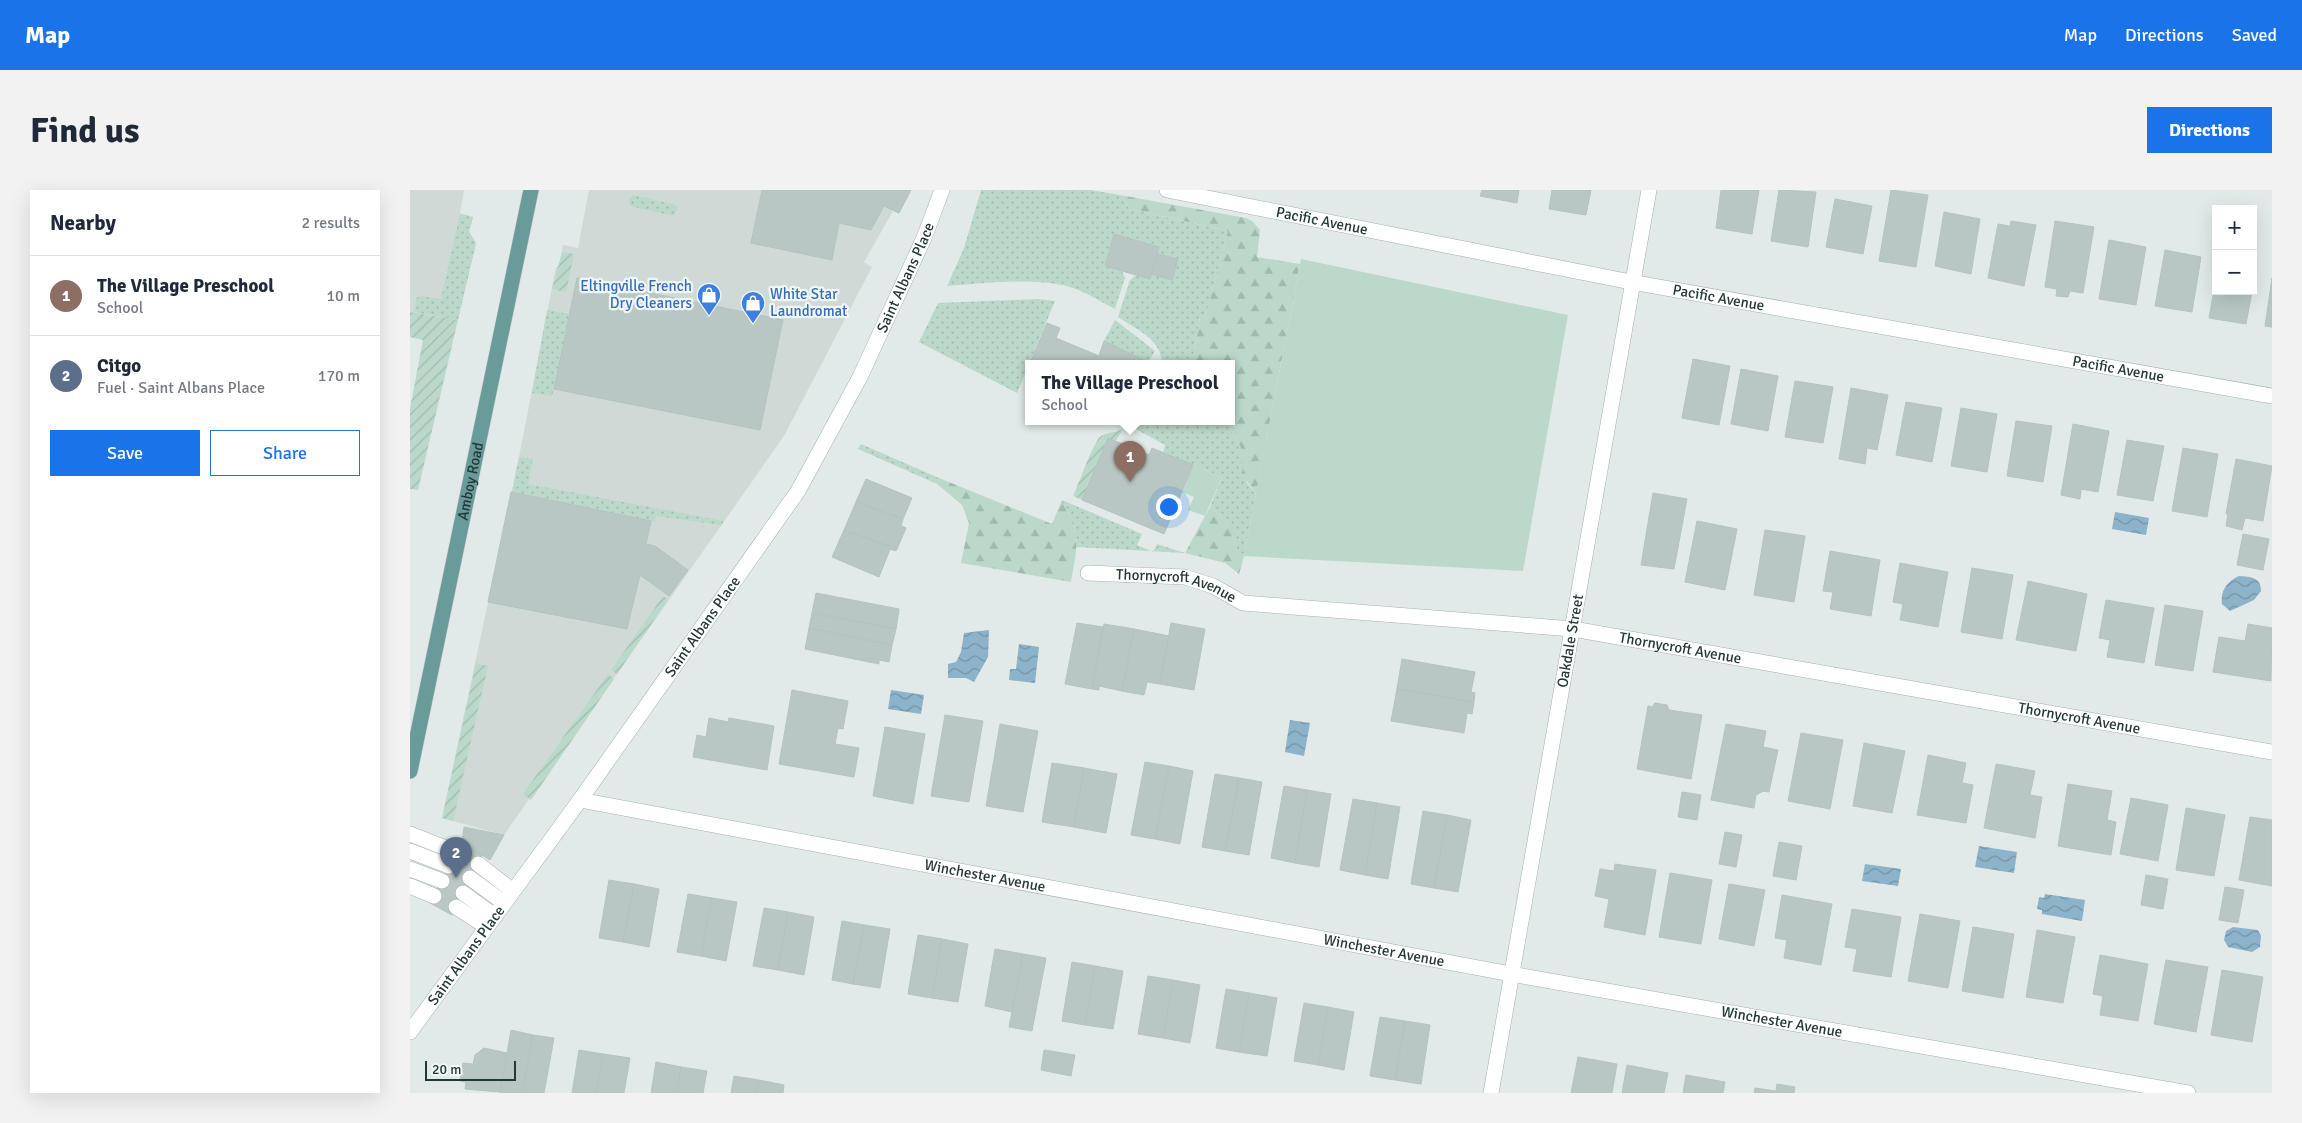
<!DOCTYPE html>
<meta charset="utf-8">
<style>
:root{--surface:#fff;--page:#f2f2f3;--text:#1f2937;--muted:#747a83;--line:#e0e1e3;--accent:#1a73e8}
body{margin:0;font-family:Signika,sans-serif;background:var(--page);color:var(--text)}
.controls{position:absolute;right:15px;top:15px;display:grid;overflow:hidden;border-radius:0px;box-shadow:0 5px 20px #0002}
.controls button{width:45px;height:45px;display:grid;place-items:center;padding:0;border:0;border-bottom:1px solid var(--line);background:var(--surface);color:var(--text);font:25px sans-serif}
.scale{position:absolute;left:15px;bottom:12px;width:91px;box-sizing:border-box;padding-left:5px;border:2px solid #233938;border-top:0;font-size:14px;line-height:18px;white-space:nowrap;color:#233938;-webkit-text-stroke:4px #f1f7f5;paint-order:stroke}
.you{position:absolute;left:758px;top:316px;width:18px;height:18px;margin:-12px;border:4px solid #fff;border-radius:50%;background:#1a73e8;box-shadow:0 0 0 8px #1a73e833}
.badge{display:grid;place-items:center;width:32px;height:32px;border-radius:50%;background:var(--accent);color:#fff;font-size:16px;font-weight:700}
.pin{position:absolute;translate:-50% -41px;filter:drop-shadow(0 1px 2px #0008)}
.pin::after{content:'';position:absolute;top:26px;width:18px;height:15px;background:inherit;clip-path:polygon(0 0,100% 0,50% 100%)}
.popup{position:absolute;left:615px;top:170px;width:210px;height:65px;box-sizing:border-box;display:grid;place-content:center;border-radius:0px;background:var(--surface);filter:drop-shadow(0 1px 4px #0005);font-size:16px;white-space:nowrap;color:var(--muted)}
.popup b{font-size:19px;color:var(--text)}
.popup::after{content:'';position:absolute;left:50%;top:100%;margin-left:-10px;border:10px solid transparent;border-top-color:var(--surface)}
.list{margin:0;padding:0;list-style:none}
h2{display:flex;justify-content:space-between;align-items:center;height:65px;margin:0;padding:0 20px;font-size:21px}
h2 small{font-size:16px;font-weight:400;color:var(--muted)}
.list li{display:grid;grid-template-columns:32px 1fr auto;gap:15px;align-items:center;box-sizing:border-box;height:80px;padding:0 20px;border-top:1px solid var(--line)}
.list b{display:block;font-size:19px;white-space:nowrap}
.list p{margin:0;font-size:16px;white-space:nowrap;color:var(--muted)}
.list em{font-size:16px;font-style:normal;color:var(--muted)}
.actions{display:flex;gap:10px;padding:15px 20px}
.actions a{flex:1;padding:11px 0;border:1px solid var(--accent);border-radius:0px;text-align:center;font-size:18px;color:var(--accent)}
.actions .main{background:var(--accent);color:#fff}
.map{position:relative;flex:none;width:1862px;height:903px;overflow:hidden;border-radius:0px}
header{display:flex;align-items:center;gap:30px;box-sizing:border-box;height:70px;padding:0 25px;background:var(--accent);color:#fff}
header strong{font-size:24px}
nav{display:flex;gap:28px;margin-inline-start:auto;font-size:18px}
.intro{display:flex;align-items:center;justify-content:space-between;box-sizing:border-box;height:120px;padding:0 30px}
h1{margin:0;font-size:35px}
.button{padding:12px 22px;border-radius:0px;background:var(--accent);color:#fff;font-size:18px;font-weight:700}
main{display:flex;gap:30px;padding:0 30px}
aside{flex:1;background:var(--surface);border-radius:0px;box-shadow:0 5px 20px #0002}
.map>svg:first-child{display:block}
.built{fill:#cfdad7}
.grass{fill:url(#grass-dots)}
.forest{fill:url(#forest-firs)}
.park{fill:#bbd9ca}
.garden{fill:url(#garden-furrows)}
.water{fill:url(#water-waves)}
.building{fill:#b9c7c4;stroke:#b4c3c0}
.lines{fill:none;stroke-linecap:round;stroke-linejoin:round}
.minor-tunnel{stroke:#bbc7c5;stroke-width:15;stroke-dasharray:15 8;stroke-linecap:butt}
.minor-casing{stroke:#a4b1b0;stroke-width:16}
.major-casing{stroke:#bdc4c3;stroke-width:16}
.minor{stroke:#fff;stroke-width:15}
.major{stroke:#699b9a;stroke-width:15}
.labels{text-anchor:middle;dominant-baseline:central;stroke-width:4.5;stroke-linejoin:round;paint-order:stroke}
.street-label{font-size:15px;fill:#233938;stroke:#f1f7f5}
.shop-label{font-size:15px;fill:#366cbe;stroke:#f1f7f5;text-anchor:end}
</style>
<header>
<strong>Map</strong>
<nav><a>Map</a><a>Directions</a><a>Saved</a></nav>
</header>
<div class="intro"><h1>Find us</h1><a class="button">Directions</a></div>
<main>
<aside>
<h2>Nearby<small>2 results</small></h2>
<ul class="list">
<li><span class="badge" style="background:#8d6e63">1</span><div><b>The Village Preschool</b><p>School</p></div><em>10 m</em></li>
<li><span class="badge" style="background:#5c6f8a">2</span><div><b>Citgo</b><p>Fuel · Saint Albans Place</p></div><em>170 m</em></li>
</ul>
<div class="actions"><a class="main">Save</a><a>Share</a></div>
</aside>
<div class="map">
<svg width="1862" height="903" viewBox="0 0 1862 903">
<defs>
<pattern id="grass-dots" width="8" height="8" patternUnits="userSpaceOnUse" patternTransform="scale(1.25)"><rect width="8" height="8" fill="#bbd9ca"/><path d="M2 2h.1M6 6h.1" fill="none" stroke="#a0bbae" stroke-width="1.8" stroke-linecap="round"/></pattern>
<pattern id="forest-firs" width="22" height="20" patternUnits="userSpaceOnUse" patternTransform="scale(1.25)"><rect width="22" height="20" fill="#bbd9ca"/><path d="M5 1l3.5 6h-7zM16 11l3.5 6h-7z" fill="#a0bbae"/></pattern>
<pattern id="garden-furrows" width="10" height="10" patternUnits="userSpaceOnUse" patternTransform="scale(1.25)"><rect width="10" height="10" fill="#bbd9ca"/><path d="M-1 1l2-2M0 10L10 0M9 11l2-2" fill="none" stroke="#a0bbae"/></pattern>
<pattern id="water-waves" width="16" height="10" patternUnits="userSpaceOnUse" patternTransform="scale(1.25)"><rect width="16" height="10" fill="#8db3ca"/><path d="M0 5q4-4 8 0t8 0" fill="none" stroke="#7393a5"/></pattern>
</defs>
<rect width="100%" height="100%" fill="#e1eae8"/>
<!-- built -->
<path class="built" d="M0,0H54L50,23L63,27L59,42L66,53L48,130L0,122Z
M179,0H501L489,23L483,21L454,72L462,77L374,246L94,645L32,628L109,267L146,77H149L153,55L168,58Z"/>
<!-- grass -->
<path class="grass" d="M571,0H680L710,5L720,19L818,41L795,128L790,126L783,173H752C751,149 726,139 708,127L720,90L726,85L740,89L741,84L762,90L768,69L747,64L749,57L704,44L695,76L712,81L715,88L705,119C691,112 676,102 660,97C626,87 573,93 537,96L554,58Z
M223,5L266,15L267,20L264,26L220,16L219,9Z
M50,24L63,27L59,42L66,53L48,130L4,122L6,108L10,106L31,109Z
M628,109L645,111L607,203L509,152L528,113Z
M137,120L159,124L142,206L122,203Z
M705,130L745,161L738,172L694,151Z
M728,231H815L831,258L837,293L846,304L834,366L829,362L812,327L800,317L812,287L753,263L755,255L724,238Z
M451,254L529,288L527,294L448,259Z
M109,267L123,269L118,294L314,331L311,335L246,326L245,331H241L102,302Z
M652,310L732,344L727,355L743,362L747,354L775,363L667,357C666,338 664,327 651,312Z"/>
<!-- forest -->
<path class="forest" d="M710,5L836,28L842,31L850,40L847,67L890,74L846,304L833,285L831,258L815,231H821V173H783L790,126L795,128L818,41L720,19Z
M529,288L642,334L651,312C674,338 666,361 661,392L551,373L559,333L552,315L527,294Z
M800,317C813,328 831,343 829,362L834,366L829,384L815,373L775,363Z"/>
<!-- park -->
<path class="park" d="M891,69L1158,125L1113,381L834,366Z
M783,275L812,287L795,326L778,320L784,307L772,302Z"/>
<!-- garden -->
<path class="garden" d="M152,62L164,64L156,102L142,99Z
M0,122L48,130L8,300L0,299V219L13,150L0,147Z
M713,239L706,251L698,248L672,310L663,306C668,296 684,250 691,246C698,242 705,243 713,239Z
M253,406L258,410L207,484L201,480Z
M66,473L78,476L43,631L32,628Z
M198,484L204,489L121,610L113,604Z"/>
<!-- water -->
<path class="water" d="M1705,322L1739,328L1736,345L1702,339Z
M1829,386C1841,387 1851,387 1851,401L1844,410L1820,421L1812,414C1810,400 1818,391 1829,386Z
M579,440L578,467L564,492L556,488H538V474L546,472L551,462L554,443Z
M609,454L629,457L625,493L599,490L600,479H606Z
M481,500L514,505L511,524L478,519Z
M880,530L900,533L894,566L875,562Z
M1569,656L1607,662L1604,683L1565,677Z
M1455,674L1491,679L1488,696L1452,691Z
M1635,704L1675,710L1672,731L1632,724V720L1627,719L1629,707L1634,708Z
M1823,737L1848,740L1851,746L1850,757L1842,762L1818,757L1814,750L1816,741Z"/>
<!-- building -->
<path class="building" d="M352,0H501L489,23L474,16L461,40L429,33L422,70L341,53Z
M1072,0H1109L1107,13L1070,6Z
M1142,0H1181L1176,25L1139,19Z
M1311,0H1349L1342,44L1306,38Z
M1369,0L1406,2L1398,57L1361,51Z
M1481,0L1518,5L1506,77L1469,71Z
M1425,9L1462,16L1453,64L1416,57Z
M1534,22L1570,29L1561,84L1525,76Z
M1601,31L1626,35L1614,96L1578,88L1588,34L1600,36Z
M1645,31L1684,37L1673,103L1660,101L1658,107L1646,106L1647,99L1635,97Z
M704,44L749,57L740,89L695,76Z
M1699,50L1736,57L1726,115L1689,109Z
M1755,60L1791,67L1782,122L1745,116Z
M747,64L768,69L762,90L741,84Z
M167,88L373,130L350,240L144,199Z
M1862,88V137L1855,136Z
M1806,89V101H1842L1836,134L1799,128Z
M637,133L650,138L646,148L689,166L694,151L738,172L620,173Z
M1283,169L1320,176L1309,235L1272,228Z
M1331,179L1368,186L1358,241L1321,234Z
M1385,191L1423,197L1413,253L1375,247Z
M1441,198L1478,205L1467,260L1457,258L1455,274L1429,269Z
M1496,212L1532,218L1522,272L1486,265Z
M1551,218L1587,224L1577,282L1541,276Z
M1606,231L1642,236L1633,292L1597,286Z
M1663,234L1699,241L1688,302L1671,299L1670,309L1651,305Z
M698,248L739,265L742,258L783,275L754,344L672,310Z
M1717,250L1754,256L1743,311L1707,305Z
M1773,258L1808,264L1797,327L1762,321Z
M1826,269L1862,276L1853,331L1835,328L1832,340L1816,336L1818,324H1816Z
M456,289L502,308L493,329L446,312Z
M101,302L241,331L236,354L245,356L278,380L259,406L230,385L217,439L78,412Z
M1243,303L1277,309L1264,379L1231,375Z
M446,312L493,329L491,336L496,338L487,359L434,340Z
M1287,331L1327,339L1315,400L1275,392Z
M434,340L487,359L486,361L480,359L469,387L422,367Z
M1355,340L1395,346L1384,412L1344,405Z
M1833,344L1859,349L1853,380L1827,375Z
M1420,361L1470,370L1461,426L1420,419L1423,402L1413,401Z
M1490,373L1538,382L1528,437L1490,430L1493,414L1483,412Z
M1562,378L1603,385L1592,449L1551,442Z
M1618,391L1677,404L1666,461L1606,450Z
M406,403L489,419L486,439L402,423Z
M1696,410L1744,418L1734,473L1697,467L1700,450L1689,448Z
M1755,415L1793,421L1783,481L1745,475Z
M402,423L486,439L482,455L399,438Z
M667,433L693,437L682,499L655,494Z
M761,433L795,439L784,500L750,494Z
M694,434L724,439L712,501L689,496V500L682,499Z
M1838,434L1862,438L1861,491L1803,482L1809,447L1835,451Z
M399,438L482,455L479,472L469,470V474L395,459Z
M724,439L759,446L750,494L737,492L734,505L712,501Z
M992,469L1065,482L1061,502L1065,503L1064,512L987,499Z
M987,499L1064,512L1062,524L1057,523L1054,543L981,531Z
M382,500L438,511L433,539L428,538L425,554L449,558L444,587L369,574Z
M1245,513L1257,515L1259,520L1292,525L1281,589L1227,579L1238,516L1242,517Z
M535,525L573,531L559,612L521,606Z
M299,528L318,532L319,528L364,536L357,580L283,567L287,545L296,547Z
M590,534L628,541L613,622L576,616Z
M1316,534L1356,541L1353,557L1368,560L1359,602L1353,601L1346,605L1344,618L1301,610Z
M475,537L515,544L503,614L463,606Z
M1391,543L1433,550L1420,619L1378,611Z
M1454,553L1495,561L1482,623L1443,616Z
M1518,565L1556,573L1552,593L1563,595L1556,633L1507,625Z
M735,572L759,576L745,649L721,645Z
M642,573L674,578L664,637L632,632Z
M1586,574L1625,581L1620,605L1632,607L1625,648L1574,638Z
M759,576L783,581L770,654L745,649Z
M674,578L707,584L696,643L664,637Z
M805,584L829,588L815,661L792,657Z
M829,588L852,592L839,665L815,661Z
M1658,594L1702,601L1697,630L1706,632L1701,665L1648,656Z
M874,596L897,600L885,673L861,668Z
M897,600L921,604L909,677L885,673Z
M1272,602L1291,605L1287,630L1268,627Z
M1721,608L1758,615L1748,671L1710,664Z
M943,609L967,613L955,685L930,680Z
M967,613L990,617L978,689L955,685Z
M1776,618L1815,625L1804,686L1766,680Z
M1013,621L1037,625L1024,698L1001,694Z
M1037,625L1061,630L1048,702L1024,698Z
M1840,627L1862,630V696L1829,690Z
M54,637L94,645L80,670L52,653Z
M1315,642L1332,645L1326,677L1309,674Z
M1369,652L1392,656L1386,690L1363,686Z
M52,653L72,665L42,725L20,713Z
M1205,674L1246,680L1235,745L1194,737L1199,709L1185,706L1190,679L1204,681Z
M1260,683L1302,690L1291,754L1249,747Z
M1736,685L1758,689L1753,719L1731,715Z
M199,690L224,694L213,752L189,748Z
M224,694L249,699L239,757L213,752Z
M1319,694L1355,700L1344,756L1309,749Z
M1815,697L1834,700L1828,733L1809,730Z
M278,704L302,708L291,766L267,762Z
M1372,705L1422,714L1411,775L1374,768L1377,750L1365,748Z
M302,708L327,712L316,771L291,766Z
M354,718L378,722L368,780L343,776Z
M1442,719L1491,727L1481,787L1443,781L1447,759L1435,757Z
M378,722L404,727L394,785L368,780Z
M1510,724L1550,731L1538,798L1498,791Z
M432,731L454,735L443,794L422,790Z
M454,735L480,739L470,798L443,794Z
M1563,737L1604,744L1593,808L1552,801Z
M1627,740L1665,747L1653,813L1616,807Z
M508,745L532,749L522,808L498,804Z
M532,749L558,754L548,812L522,808Z
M585,759L613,764L602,822L575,816Z
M613,764L636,768L622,841L599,837Z
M1690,765L1738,774L1728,831L1690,825L1693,806L1683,804Z
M1756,770L1798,777L1786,842L1744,834Z
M662,772L685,776L675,835L652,831Z
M685,776L713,781L703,839L675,835Z
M1812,780L1853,787L1842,852L1801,845Z
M738,786L763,790L753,848L728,844Z
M763,790L790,795L780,853L753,848Z
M816,799L839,803L829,862L806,858Z
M839,803L867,808L857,866L829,862Z
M894,813L918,817L908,875L884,871Z
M918,817L944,822L934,880L908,875Z
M970,827L995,831L985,890L960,886Z
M995,831L1020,835L1011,894L985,890Z
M101,840L123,845L112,903H90Z
M123,845L144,848L134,903H112Z
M74,858L97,863L90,902L55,899L56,892L50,891L53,873L63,874L65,865Z
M169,860L193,864L186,903H162Z
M634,860L665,865L661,886L631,880Z
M193,864L220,868L214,903H186Z
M1168,867L1207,874L1202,903H1161Z
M246,872L271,877L267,903H241Z
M1217,875L1258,883L1254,903H1212Z
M271,877L297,881L293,903H267Z
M1276,885L1315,892L1313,903H1273Z
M324,886L349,890L346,903H321Z
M349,890L374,895L373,903H346Z
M1367,894L1385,897L1384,903H1344L1345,898L1366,901Z"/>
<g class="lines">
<!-- minor-tunnel -->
<path class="minor-tunnel" d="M46,662L68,674
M39,676L60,688
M32,691L53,703
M24,706L46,717"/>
<!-- minor casing -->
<g class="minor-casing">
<g id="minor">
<path id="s1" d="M757,0L1221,92L1862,206"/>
<path id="s2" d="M678,383L775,387L803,396L833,413L1163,439L1862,562"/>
<path id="s3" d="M170,610L1101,784L1778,903"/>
<path d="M0,644L46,662"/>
<path d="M0,661L39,676"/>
<path d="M68,674L103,701"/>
<path d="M0,679L32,691"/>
<path d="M60,688L94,713"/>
<path d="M0,696L24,706"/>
<path d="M53,703L85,726"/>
<path d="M46,717L77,737"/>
<path id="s4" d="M0,842L170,610L388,301L450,187L514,48L532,0"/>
<path id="s5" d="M1081,903L1239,0"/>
</g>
</g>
<!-- major casing -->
<g class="major-casing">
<g id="major">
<path id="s6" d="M0,581L121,0"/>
</g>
</g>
<!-- minor -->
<use href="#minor" class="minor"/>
<!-- major -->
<use href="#major" class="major"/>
</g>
<!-- icons -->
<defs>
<g id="shop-pin" transform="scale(1.25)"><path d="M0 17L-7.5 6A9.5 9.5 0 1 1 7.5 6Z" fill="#3f7fe0" stroke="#f1f7f5"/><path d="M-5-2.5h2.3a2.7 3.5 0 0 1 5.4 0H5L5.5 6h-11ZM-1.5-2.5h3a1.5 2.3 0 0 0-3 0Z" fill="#fff"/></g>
</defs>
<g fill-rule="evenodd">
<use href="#shop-pin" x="299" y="105"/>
<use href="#shop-pin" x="343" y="113"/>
</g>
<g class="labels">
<!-- street labels -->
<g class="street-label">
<text stroke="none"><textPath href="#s1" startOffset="158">Pacific Avenue</textPath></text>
<text stroke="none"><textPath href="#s4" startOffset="905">Saint Albans Place</textPath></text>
<text stroke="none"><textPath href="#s1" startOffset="562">Pacific Avenue</textPath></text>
<text stroke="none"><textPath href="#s1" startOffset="968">Pacific Avenue</textPath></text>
<text stroke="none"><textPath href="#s6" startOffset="296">Amboy Road</textPath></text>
<text stroke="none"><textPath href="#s2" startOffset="90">Thornycroft Avenue</textPath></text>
<text stroke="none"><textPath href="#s4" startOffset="500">Saint Albans Place</textPath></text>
<text stroke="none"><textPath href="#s5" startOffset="459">Oakdale Street</textPath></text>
<text stroke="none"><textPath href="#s2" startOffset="601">Thornycroft Avenue</textPath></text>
<text stroke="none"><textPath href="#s2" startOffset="1006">Thornycroft Avenue</textPath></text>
<text stroke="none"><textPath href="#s3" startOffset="412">Winchester Avenue</textPath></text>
<text stroke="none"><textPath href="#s3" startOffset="818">Winchester Avenue</textPath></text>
<text stroke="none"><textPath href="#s4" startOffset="95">Saint Albans Place</textPath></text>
<text stroke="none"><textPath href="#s3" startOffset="1222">Winchester Avenue</textPath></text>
</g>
<!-- shop labels -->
<g class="shop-label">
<text x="282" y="96">Eltingville French<tspan x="282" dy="17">Dry Cleaners</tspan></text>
<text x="360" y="104" text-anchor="start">White Star<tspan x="360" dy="17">Laundromat</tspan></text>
</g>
</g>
</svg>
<div class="controls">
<button>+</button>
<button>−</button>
</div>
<div class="scale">20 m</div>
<div class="you"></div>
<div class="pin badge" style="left:720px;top:292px;background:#8d6e63">1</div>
<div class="popup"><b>The Village Preschool</b>School</div>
<div class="pin badge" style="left:46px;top:688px;background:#5c6f8a">2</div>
</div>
</main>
